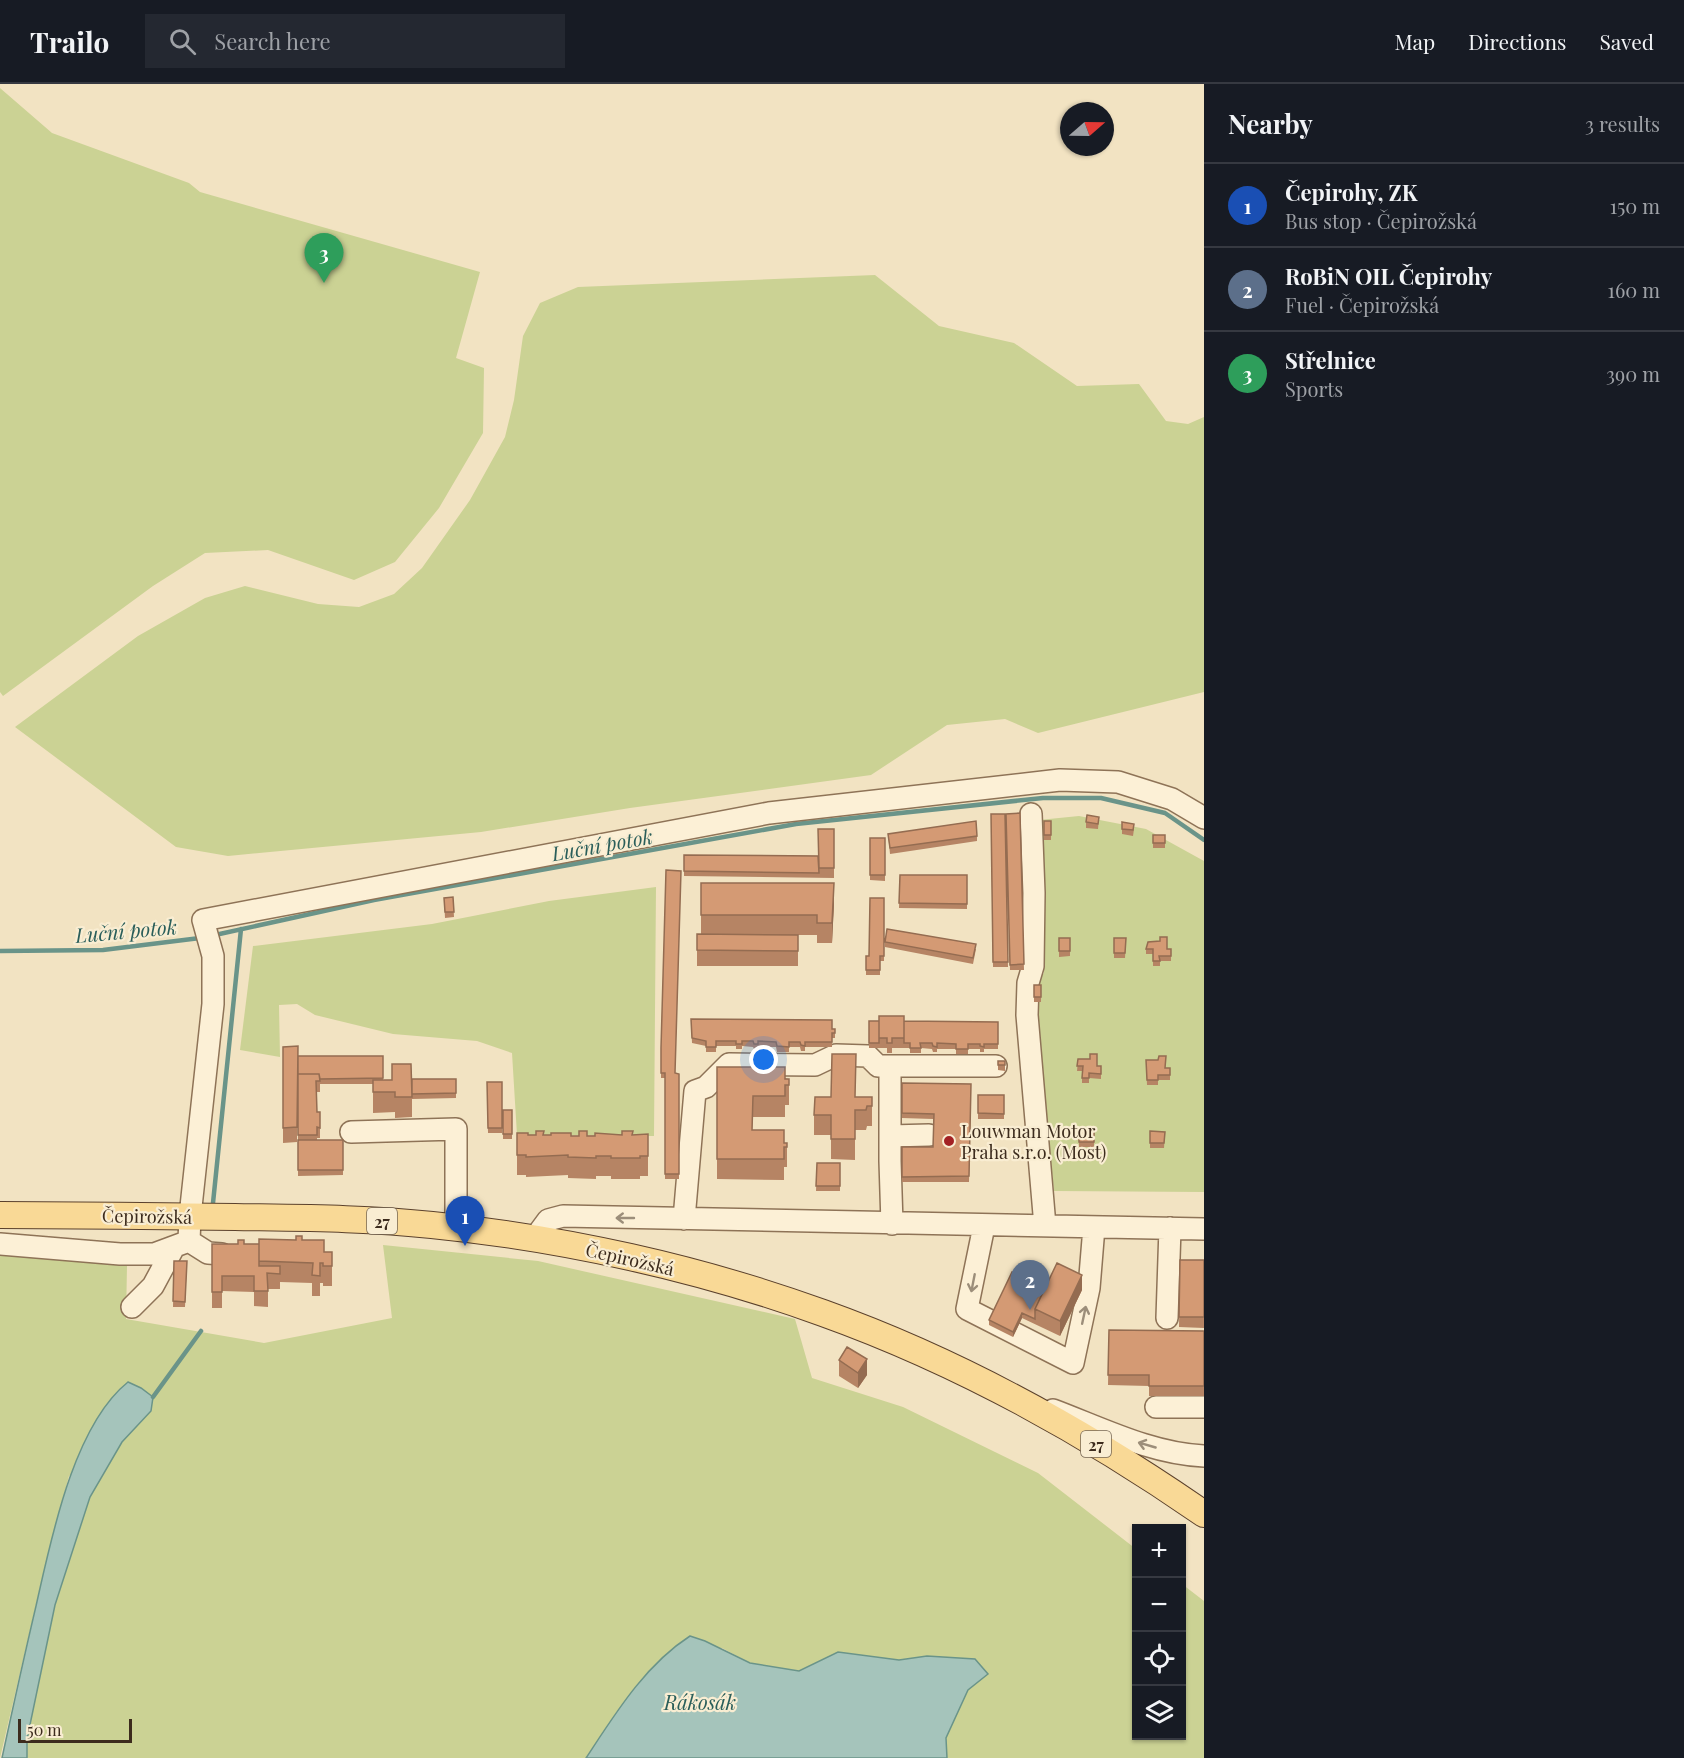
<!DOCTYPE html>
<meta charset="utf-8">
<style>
:root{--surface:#171b24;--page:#242831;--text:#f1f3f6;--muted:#9ea1a6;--line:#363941;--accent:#2563eb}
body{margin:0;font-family:"Playfair Display",serif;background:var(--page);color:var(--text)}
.controls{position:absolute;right:18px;bottom:18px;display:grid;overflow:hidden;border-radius:0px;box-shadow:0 2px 4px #0004}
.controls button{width:54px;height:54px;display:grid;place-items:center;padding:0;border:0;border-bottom:2px solid var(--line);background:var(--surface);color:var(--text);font:30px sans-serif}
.compass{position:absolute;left:1060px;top:18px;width:54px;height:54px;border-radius:50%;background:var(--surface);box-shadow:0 2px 4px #0004;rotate:70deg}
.scale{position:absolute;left:18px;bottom:15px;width:114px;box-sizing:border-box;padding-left:6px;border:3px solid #3c2b1d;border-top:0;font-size:16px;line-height:21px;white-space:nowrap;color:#3c2b1d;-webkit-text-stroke:4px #f9edd2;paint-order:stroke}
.you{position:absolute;left:764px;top:976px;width:21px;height:21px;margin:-15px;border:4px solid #fff;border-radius:50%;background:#1a73e8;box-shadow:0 0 0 9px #1a73e833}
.badge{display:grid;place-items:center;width:39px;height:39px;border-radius:50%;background:var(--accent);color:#fff;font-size:20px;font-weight:700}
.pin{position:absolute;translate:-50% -50px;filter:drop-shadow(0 2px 3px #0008)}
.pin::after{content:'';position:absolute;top:32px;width:21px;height:18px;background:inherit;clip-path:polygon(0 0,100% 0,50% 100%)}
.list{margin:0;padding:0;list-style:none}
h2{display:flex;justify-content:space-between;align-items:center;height:78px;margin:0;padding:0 24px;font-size:26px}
h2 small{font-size:20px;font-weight:400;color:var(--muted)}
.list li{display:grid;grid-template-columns:39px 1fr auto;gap:18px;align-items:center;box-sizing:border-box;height:84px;padding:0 24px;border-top:2px solid var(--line)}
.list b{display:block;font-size:22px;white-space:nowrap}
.list p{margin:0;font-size:20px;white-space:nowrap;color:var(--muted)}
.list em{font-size:20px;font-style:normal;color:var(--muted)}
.icon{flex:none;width:33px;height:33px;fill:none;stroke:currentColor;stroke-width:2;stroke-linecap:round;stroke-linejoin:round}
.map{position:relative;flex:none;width:1204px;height:1674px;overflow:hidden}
header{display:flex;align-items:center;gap:36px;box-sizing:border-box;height:84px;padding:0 30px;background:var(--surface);border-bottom:2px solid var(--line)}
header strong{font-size:28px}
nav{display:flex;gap:33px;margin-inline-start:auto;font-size:21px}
.search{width:420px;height:54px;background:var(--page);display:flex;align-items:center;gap:15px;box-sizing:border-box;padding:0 21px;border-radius:0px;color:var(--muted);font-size:22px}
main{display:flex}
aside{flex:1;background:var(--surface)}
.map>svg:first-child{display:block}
.green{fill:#cbd294}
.water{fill:#a5c4bb;stroke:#6a9489;stroke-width:1.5}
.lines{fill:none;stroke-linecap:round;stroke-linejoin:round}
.stream{stroke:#6a9489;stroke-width:4.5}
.minor-casing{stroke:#8e7357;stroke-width:24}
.major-casing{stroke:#5b412c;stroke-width:28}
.minor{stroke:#fcf0d6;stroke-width:21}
.major{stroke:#f9d996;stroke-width:26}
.wall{fill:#b68464}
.shaded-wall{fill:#946c51}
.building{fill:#d49a74;stroke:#946c51;stroke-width:1.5}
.oneway{stroke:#9c8e7a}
.poi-dot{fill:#a32124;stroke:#f9edd2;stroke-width:2}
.labels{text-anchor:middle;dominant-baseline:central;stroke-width:4.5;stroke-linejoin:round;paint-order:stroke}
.shield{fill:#f9edd2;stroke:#756553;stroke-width:1.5}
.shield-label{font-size:16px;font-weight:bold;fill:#3c2b1d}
.poi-label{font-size:18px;fill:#3c2b1d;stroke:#f9edd2;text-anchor:start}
.street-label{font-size:18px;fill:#3c2b1d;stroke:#f9edd2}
.water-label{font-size:20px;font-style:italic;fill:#2a5e5a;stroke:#f9edd2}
</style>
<header>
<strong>Trailo</strong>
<div class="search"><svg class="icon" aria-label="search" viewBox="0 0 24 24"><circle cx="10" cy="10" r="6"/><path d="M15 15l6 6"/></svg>Search here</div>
<nav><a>Map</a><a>Directions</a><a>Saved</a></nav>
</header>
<main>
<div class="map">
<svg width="1204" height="1674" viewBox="0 0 1204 1674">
<rect width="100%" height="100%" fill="#f2e3c2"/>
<!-- green -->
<path class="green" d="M0,4L52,49L189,99L200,108L480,188L456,274L484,284L483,349L439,424L395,478L354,496L268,466L205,469L153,502L3,612L0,608Z
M875,191L939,242L1014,259L1077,302L1139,300L1166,337L1188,340L1204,333V608L1038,649L1005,635L947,641L871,691L630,724L481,748L228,772L176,763L15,643L138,552L205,514L245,502L318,520L359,523L394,510L422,484L470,416L505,353L514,316L523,252L540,219L578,203Z
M1079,732L1146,745L1204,777V1108L1054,1107L1032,903L1044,889L1039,736Z
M656,803L654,1052L517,1051L512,969L477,957L393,950L315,931L297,920L279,921L280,973L240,966L253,862L432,840L549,817Z
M383,1161L538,1177L795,1235L812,1294L903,1323L1038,1389L1136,1465V1652H1182V1500L1204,1517V1674H947L946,1654L968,1605L988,1590L927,1572L899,1576L838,1568L799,1587L750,1579L722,1564L617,1627L586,1674H27V1655L55,1521L90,1413L122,1358L151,1327L69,1392L45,1482L0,1674V1170L127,1182L126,1235L264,1259L392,1234Z"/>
<!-- water -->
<path class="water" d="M128,1298L141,1304L153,1313L151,1327L122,1358L90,1413L55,1521L27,1655V1674H2C13,1623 24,1573 36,1522C51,1456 73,1342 128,1298Z
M690,1552L705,1557L750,1579L799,1587L838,1568L899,1576L927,1572L975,1575L988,1590L968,1606L946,1654L947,1674H586C615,1630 645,1581 690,1552Z"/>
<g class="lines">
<!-- stream -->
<path class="stream" d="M215,851L374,816L796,740L1043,714H1101L1165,729L1204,756
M0,867L103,866L200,854
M213,1119L241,845
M153,1313L201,1247"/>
<!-- minor casing -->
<g class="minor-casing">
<path id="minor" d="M1031,730L1034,809L1033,882L1028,899L1027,931L1045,1142
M890,991V1077L892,1140
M351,1048L456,1045V1143
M890,1052L929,1051
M684,1135L695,1007L706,1003L729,980L815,981L836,971L868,972L878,982H996
M984,1142L967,1225L1073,1279L1089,1204L1094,1143
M534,1155L548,1136L563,1132L1204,1145
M189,1157L208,1169L222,1170
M0,1160L120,1170H154L189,1157L190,1132L213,920V872L203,836L769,729L1060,696L1118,698L1172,715L1204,734
M132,1223L153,1202L174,1163
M1167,1234L1170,1144
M1156,1323H1204
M1053,1326C1101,1344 1152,1370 1204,1372"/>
</g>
<!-- major casing -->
<g class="major-casing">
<path id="major" d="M0,1131C78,1131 157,1132 235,1133C301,1134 367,1134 432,1141C563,1154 699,1184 823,1229C957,1277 1087,1349 1204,1430"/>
</g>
<!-- minor -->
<use href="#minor" class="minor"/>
<!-- major -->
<use href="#major" class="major"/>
</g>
<!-- wall -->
<path class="wall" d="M1020,729L1024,886H1010L1006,730Z
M991,730H1005L1008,883H993Z
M1099,733L1098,745L1086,744V738Z
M1044,737H1051V756H1044Z
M834,745V794L684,792V771L818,772Z
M1122,745H1134L1133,752L1122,750Z
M888,750L977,752V757L890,770Z
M1153,751H1165V764H1153Z
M870,754H885V797L870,796Z
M900,791H967V825L899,824Z
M701,799L834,819L832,859H817V851H798V882H697V850H701Z
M453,813L454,833L445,834L444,814Z
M884,814V877H880V891H866V872H869Z
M1059,854H1070V872L1059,873Z
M1114,854H1126L1125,874H1114Z
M885,858L976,865L973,880L885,863Z
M1146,865H1171V877H1160V882H1153V870H1146Z
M1034,901H1041V918H1034Z
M691,935L835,945V954H832V963H805V967H801L800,963H789V968H777L776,963H758V966L754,965L753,963L742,962V965H736V962H716V968H706V962L692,959Z
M869,937L904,942L998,938V965H984V968H980V965H968V970H956V965H937V968H933L932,965L921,964V969H910V964H892V969H887V964H869Z
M298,962L297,1058L283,1059V963Z
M661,964L675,989L679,990V1095H665V994H661Z
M298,972H383V996L456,995V1014L412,1015V1033L395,1034V1028L373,1029V1000H320V1008H317V1028H320V1054H317V1056H343V1091L298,1092Z
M1078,975L1097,982H1101V995L1089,994V999H1082V987H1077Z
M1146,976H1158L1165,984H1170V996H1158V1001H1147Z
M998,977H1005V987L998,986Z
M717,983L789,995V1021H785V1033H753L752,1046L784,1059L787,1063V1083H784V1096L717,1095Z
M487,998H502V1049H488Z
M902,999L971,1000L969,1098H902V1063H933V1035L902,1034Z
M978,1011H1004V1035H978Z
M856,1013H872V1042H867L866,1046H855V1076L831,1075V1051H814V1031Z
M503,1026H512V1055H503Z
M1079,1046H1094V1063H1079Z
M1150,1047L1165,1048L1164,1064H1150Z
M517,1049L528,1051L571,1052L633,1051L648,1050V1092H640V1095H611V1092H596V1095L568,1094V1091L526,1093V1091H517Z
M817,1079H840V1107H816Z
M302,1156L324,1168H332V1202H323V1199H320V1212H312V1199L280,1198V1205H268V1223L254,1222V1208L222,1207V1224H212V1160H244L259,1176Z
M1180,1176H1204V1244L1179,1243Z
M174,1177H187L185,1223H173Z
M1045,1204L1082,1206L1060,1252L1022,1234L1013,1253L989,1241V1236Z
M1109,1246L1204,1247V1312H1149V1302L1108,1301Z
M839,1276L867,1291L858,1304L839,1292Z"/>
<!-- shaded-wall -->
<path class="shaded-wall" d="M834,799V819L832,859V839Z
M1082,1191V1206L1060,1252V1237Z
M1022,1229V1234L1013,1253V1248Z
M867,1275V1291L858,1304V1289Z"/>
<!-- building -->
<path class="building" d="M1020,729L1024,880L1010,881L1006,730Z
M991,730H1005L1008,878H993Z
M1087,731L1099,733L1098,740L1086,738Z
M976,737L977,752L890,764L888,750Z
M1044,737H1051V751H1044Z
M1122,738L1134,740L1133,746L1122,745Z
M818,745H834V784H819Z
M1153,751H1165V759H1153Z
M870,754H885V791H870Z
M684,771L818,772L819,789L684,787Z
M666,786L681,787L675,989L679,990V1090H665V989H661V964Z
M900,791H967V820L899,819Z
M701,799H834L832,839H817V831H701Z
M453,813L454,828H445L444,814Z
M870,814H884V872H880V886H866V872H869Z
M887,845L976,860L973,874L885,858Z
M697,850L798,851V867L697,866Z
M1160,853H1167V865H1171V872H1159L1160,877H1153V865H1146L1148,858L1160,857Z
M1059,854H1070V867H1059Z
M1114,854H1126L1125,869H1114Z
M1034,901H1041V913H1034Z
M879,932H904V954H892V959H887V954H879Z
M691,935L832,936V945H835V949H832V958H805V962L801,961L800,958H789V963L777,962L776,958L758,957V960H754L753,957H742V960H736V957H716V963H706V957L692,954Z
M869,937H879V959H869Z
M904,937L998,938V960H984V963L980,962V960H968V965H956V960L937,959V963L933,962L932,959H920L921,964H910V959H904Z
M298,962L297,1043L283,1044V963Z
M832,970H856L855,1013H872V1022H867L866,1026H855V1055H831V1031H814L815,1013H831Z
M1090,970H1097V982H1101V990L1089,989V994H1082L1083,982H1077L1078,975H1090Z
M298,972H383V994L320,995L319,990H298V993Z
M1159,972H1166L1165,984H1170V991H1158V996H1147L1146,976H1158Z
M998,977H1005V981H998Z
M392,980H411L412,1013H395V1008H373V996H392Z
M717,983H785V995H789V1001H785V1012H753L752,1046H784V1059H787V1063H784V1075H717Z
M298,990H319L320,997H316L317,1028H320V1044L317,1043V1051H298Z
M412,995H456V1009L412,1010Z
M487,998H502V1044H488Z
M902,999L971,1000L969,1092L902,1093V1063H933L934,1030L902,1029Z
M978,1011H1004V1030L978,1029Z
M503,1026H512V1050H503Z
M1079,1046H1094V1058H1079Z
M536,1047H544L543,1051H551V1049H571V1052H579V1047H587V1052H595V1049L622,1051V1047H633L632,1051L648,1050V1072H640V1074H611V1072H596V1074L568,1073V1071L526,1073V1071H517V1049H528V1051H536Z
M1150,1047L1165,1048L1164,1059H1150Z
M298,1056H343V1086H298Z
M817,1079H840V1102H816Z
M296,1152H302V1156H324V1168H332V1182H323V1179H320V1192L312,1191L313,1179L259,1177V1155L296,1156Z
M238,1156H244V1160H259V1182H280V1190L267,1189L268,1207H254V1192H222V1208H212V1160H238Z
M1180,1176H1204V1233H1179Z
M174,1177H187L185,1218L173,1217Z
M1057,1179L1082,1191L1060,1237L1035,1225Z
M1012,1188L1045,1204L1035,1225V1235L1022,1229L1013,1248L989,1236Z
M1109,1246L1204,1247V1302H1149V1291H1108Z
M847,1263L867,1275L858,1289L839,1276Z"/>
<!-- one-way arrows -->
<defs><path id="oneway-shaft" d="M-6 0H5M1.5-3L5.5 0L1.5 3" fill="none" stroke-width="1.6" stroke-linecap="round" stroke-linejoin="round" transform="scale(1.5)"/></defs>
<g class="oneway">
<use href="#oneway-shaft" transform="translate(625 1134) rotate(-180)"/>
<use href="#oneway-shaft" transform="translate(973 1199) rotate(101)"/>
<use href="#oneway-shaft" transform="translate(1084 1231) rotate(-78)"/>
<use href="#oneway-shaft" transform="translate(1147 1361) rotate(-164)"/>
</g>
<!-- markers -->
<circle class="poi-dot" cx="949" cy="1057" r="6"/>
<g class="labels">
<!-- shield labels -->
<g class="shield">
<rect x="367" y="1124" width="30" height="26" rx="4.5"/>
<rect x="1081" y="1347" width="30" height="26" rx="4.5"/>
</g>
<g class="shield-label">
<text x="382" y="1137">27</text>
<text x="1096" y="1360">27</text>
</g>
<!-- poi labels -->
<g class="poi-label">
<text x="961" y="1047">Louwman Motor<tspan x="961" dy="21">Praha s.r.o. (Most)</tspan></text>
</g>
<!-- street labels -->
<g class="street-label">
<text transform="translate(147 1132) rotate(1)">Čepirožská</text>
<text transform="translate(630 1175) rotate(13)">Čepirožská</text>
</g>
<!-- water labels -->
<g class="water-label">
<text transform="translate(602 760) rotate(-10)">Luční potok</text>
<text transform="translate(126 846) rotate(-5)">Luční potok</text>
<text x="700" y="1617">Rákosák</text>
</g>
</g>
</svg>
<div class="controls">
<button>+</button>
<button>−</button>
<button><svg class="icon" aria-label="locate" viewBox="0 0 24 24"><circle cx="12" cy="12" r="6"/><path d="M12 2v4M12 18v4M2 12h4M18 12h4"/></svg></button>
<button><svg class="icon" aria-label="layers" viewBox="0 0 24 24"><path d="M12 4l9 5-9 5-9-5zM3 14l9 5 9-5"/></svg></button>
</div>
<svg class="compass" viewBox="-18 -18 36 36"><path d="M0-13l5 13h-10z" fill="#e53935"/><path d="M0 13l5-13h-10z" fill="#9ea1a6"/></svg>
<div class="scale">50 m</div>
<div class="you"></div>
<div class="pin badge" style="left:465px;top:1162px;background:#1a4fb4">1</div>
<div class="pin badge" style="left:1030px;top:1226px;background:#5c6f8a">2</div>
<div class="pin badge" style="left:324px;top:199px;background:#2e9e5b">3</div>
</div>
<aside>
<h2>Nearby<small>3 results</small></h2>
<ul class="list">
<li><span class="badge" style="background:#1a4fb4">1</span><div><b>Čepirohy, ZK</b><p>Bus stop · Čepirožská</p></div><em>150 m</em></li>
<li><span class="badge" style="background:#5c6f8a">2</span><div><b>RoBiN OIL Čepirohy</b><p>Fuel · Čepirožská</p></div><em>160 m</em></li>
<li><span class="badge" style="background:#2e9e5b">3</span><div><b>Střelnice</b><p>Sports</p></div><em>390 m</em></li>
</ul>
</aside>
</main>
